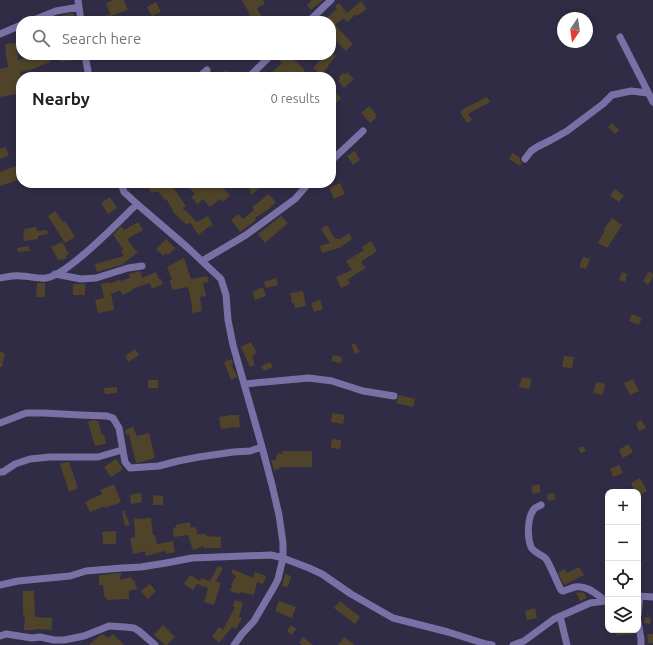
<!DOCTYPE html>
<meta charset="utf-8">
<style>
:root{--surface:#fff;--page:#f2f2f2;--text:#202124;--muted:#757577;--line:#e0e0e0}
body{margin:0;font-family:Ubuntu,sans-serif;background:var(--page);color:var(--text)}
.controls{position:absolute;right:12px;bottom:12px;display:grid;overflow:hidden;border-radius:8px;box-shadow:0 2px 6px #0003}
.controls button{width:36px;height:36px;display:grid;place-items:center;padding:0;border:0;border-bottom:1px solid var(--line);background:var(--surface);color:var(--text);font:20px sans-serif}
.compass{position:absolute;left:557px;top:12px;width:36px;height:36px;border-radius:50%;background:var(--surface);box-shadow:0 2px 6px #0003;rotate:193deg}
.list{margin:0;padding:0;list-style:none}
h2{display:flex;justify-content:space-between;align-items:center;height:52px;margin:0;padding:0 16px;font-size:17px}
h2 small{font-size:13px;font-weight:400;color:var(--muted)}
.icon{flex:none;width:22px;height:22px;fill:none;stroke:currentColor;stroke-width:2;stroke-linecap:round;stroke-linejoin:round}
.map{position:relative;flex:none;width:653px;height:645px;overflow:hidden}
.search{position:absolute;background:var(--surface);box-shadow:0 2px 6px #0003;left:16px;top:16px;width:320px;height:44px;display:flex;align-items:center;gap:10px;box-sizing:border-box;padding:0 14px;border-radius:16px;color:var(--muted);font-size:15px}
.panel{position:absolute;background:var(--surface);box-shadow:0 2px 6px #0003;left:16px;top:72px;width:320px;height:116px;border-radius:16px}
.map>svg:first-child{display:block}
.building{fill:#4f4429}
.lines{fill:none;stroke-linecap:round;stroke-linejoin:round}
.minor{stroke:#7971a5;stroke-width:7}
</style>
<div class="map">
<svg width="653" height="645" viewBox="0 0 653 645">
<rect width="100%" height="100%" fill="#302c45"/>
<!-- building -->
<path class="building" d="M114,0H124L128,10L111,16L106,3Z
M242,0H263L265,4L257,8L264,21H238L250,15Z
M312,0H323L311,10L307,5Z
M361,1L367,9L357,16L356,14L347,22L344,18L335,25L353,44L346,51L331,36V21H323L337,9L335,6L339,3L347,13Z
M156,2L161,12L152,16L147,7Z
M73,13L75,21H47V20L53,18Z
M110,15L111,21H91V18Z
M17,43L18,60L34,55H47L50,62L30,70L20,72L21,76H19L21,86V93L0,97V69L8,67L6,56L5,44Z
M59,55H76V60L60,62Z
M286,55H290L296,62H297L305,70L304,71L305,73L300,77H274L271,73L282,63L279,60Z
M319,55H337L328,66V67L321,75L313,68L322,58Z
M226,70L232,77H218Z
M347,72L354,79L344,88L338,81L340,79L339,77L343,73L345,75Z
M331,88L341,98L334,105L331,102Z
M487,97L490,102L468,114L472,120L467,123L460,112L465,108Z
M369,106L377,115L375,116L376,118L370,123L361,113Z
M612,123L619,130L615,134L608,127Z
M5,147L9,155L0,159V149Z
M355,151L360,160L353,165L347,156Z
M513,153L520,158V161L522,163L520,166L509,159Z
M21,164V179L0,186V172Z
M151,183H170L186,206L183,208L197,222L208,216L213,225L205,229V230L198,235L190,222L187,225L172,211L173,210L166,199L165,200L158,191L151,193L148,184Z
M185,183H201L203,186L205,184L208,187L212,183H226L222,187L230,195L223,202L220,199L210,207L203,199L198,204L191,197L195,194Z
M261,183L263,184L252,195L249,189Z
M340,183L345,194L334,199L329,188Z
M615,189L624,196L619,202L610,196Z
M268,194L276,202L269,209L255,218L256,220L240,232L231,220L238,214L243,219L254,210L252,207L260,201Z
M110,197L117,208L108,214L101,203Z
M55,211L63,222L65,221L75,237L65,243L48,216Z
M281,216L288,223L265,243L258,234Z
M612,218L622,225L607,248L598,243L605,230L604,229Z
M138,222L143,230L127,239L137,252H138L124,263V264L97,272L95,264L124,256L121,251L123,249L113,235L121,226L124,230Z
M327,225L335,239H340L349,233L352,239L339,248L322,253L320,246L330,243L321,229Z
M36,227L37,231L47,230L48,234L38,236V239L24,241L23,233H25L24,229Z
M166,239L175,248L168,255L166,253L163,256L156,249Z
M371,241L377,251L361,262L363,265L359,267L364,265L366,268L348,279L350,284L341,288L336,277L352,270L346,261L364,250L362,247Z
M62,242L69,254L66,256L67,258L62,260L61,259L58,260L51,247Z
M29,246L30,251L18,252L17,248Z
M583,257L590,259L586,269L579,267Z
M184,258L191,279L207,276L209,282L203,283L206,296L200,297L202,311L192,313V305L188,287L172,290L170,280H172L167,267Z
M140,271L142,278L156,272L159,279H161L163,284L152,289L150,283L132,289V291L122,295L120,290L111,294L114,310L98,313L95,300L104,298L101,284L109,282L110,284L119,280L120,281L130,278L129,274Z
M649,271L653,274V277L648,285L643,281Z
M622,272L627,274L625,282L619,280Z
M276,278L278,285L266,288L264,282Z
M37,283H45V297H36Z
M73,284H85V295H73Z
M263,287L266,296L255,300L252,292Z
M303,291L306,306L295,308L294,303H292L290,293Z
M320,300L323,309L314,312L311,303Z
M632,314L642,318L639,325L629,321Z
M251,342L257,353L252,356L255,365L250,367L241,347Z
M355,343L360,352L355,354L351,345Z
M135,349L139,355L128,362L125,356Z
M0,352L5,353L2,367H0Z
M333,355L342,357L341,363L331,361Z
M564,356L574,357L572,368L562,367Z
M232,359L233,364L231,365L235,372L237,377L231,380L224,362Z
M270,362L273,367L264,371L261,366Z
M522,377L532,379L529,389L519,387Z
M633,379L639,391L630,395L624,383Z
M148,380H158V388H148Z
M596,382L605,384L603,395L593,393Z
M117,387V393L105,394L104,388Z
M399,395L415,399L413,407L396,403Z
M332,413L345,415L343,424L331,422Z
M231,415H239L240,427L235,428L234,427L221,429L219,417Z
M93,420L98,421L102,435H104L106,444L95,446L88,422Z
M641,420L646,428L639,431L636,423Z
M133,427L137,436L149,433L155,458L141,462L136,463L129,434L126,435L125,430Z
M332,439L341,440L340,449L331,448Z
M628,444L633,452L623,458L619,450Z
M583,446L586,451L581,453L578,448Z
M282,451H312V467H279L280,469L274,470L271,460H276L277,453L282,454Z
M116,459L123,469L111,477L104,467Z
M67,462H69L78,488L69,492L60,464Z
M619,465L623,473L613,477L610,469Z
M640,478L647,491L638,496V492H635L631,483Z
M114,484L121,502L105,508V506L90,512L85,502L102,494L100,490Z
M539,484L541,492L533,494L531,486Z
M141,493L142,502L131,504L130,495Z
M554,493L555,499L548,501L547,494Z
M153,495L163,496V505H153Z
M124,510L130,525L125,526L122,511Z
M151,518L153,535H155L157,544L173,541L175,552L166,554V551L146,556L145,551L133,554L130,538L135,537L134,519Z
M190,522L191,528L196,527L197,534H206V536L221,537V548H204V546L193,550L188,535L174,537L173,528L176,527V525Z
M116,531V544H103L102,532Z
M218,566L223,568L216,581L221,583L214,605L204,602L208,588L197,584L193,590L184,584L190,575L200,581L201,578L210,581Z
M579,567L584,575L564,585L558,573L565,569L567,573Z
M233,569L253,578L255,572L266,576L263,584L257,582L254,595L240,592L239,594L230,591L232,586L231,585L236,576L231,573Z
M121,573L120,580L131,577L132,580H134L137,589L129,591V599L106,600V597H104L103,585H99V575Z
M285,574L291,576L288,587L282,586Z
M150,584L156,591L148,599L141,591Z
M23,591H34L35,617L52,618V630L35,629V630H24L25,615H23Z
M576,592L584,593L587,598L580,601Z
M235,600L243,603L239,617L242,618L236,629L232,627L219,643L212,636L219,627L223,630L235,607L233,606Z
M279,601L296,607L292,618L275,611Z
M340,601L360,617L355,624L334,608Z
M535,608L537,618L527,620L525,611Z
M645,617L651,618L650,624L644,623Z
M163,625L175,637L167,645H165L154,635Z
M291,625L296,629L292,635L287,631Z
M615,630H634L635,634L616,636Z
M103,634L108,638L113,634L124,645H89L99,636Z
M647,634H653V643H648Z
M303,637L313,645H302L299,643Z
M344,637L355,645H338Z"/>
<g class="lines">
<!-- minor -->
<path class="minor" d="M78,0L81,21
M31,21L56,11L79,7
M309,21L331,0
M0,34L21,25
M620,37L653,102
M85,55L89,77
M199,77L207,70
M249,77L271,55
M525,159L531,151L537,147L551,140L567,131L603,104L612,95L631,91L648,93
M331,161L363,131
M121,183L124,192L137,204L187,247L221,279L226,295L228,320L233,345L262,447L272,485L279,515L283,543V558L278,579L274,587L254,621L242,634L234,645
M202,261L246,235L295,199L309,183
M55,274L81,279L96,278L128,268L142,266
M0,278C7,277 14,275 21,276C29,276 38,279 46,278C68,275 119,221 137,204
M244,384L309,378L332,381L363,391L394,396
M0,423L26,413H44L80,415L107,416L113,418L119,428L125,462L130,468L159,466L178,461L199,457L233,452L250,451L262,447
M0,472H3L15,464L30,459L50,457H98L122,450
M541,505C540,506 536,507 535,508C527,516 527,537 531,547C535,554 542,554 546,559C551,566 556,581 561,590L563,591C567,590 571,588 575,587C587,585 596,594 606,601
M0,585L18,581L70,576L86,571L122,568L141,567L166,563L192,558L271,555L283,558L309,568L322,574L351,594L393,618L448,632L486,644L492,645
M638,596L653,597
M638,615L640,596
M560,616L567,645
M638,621L641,639V645
M0,636L6,634L32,638L40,637L54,640H64L84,636L109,626L125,627L134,628L139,631L155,645
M513,645L524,641L554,619L590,603L606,601"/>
</g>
</svg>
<div class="controls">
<button>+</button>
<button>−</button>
<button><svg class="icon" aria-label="locate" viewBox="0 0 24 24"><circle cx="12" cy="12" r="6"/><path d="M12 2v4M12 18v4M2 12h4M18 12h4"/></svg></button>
<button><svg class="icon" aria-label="layers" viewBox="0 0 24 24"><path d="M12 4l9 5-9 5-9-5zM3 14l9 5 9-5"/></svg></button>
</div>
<svg class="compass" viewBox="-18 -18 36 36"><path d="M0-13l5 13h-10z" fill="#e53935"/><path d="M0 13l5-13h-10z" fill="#757577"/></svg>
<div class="search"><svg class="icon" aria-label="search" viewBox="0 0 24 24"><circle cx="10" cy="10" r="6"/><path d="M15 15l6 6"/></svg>Search here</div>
<section class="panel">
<h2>Nearby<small>0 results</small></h2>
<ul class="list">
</ul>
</section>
</div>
